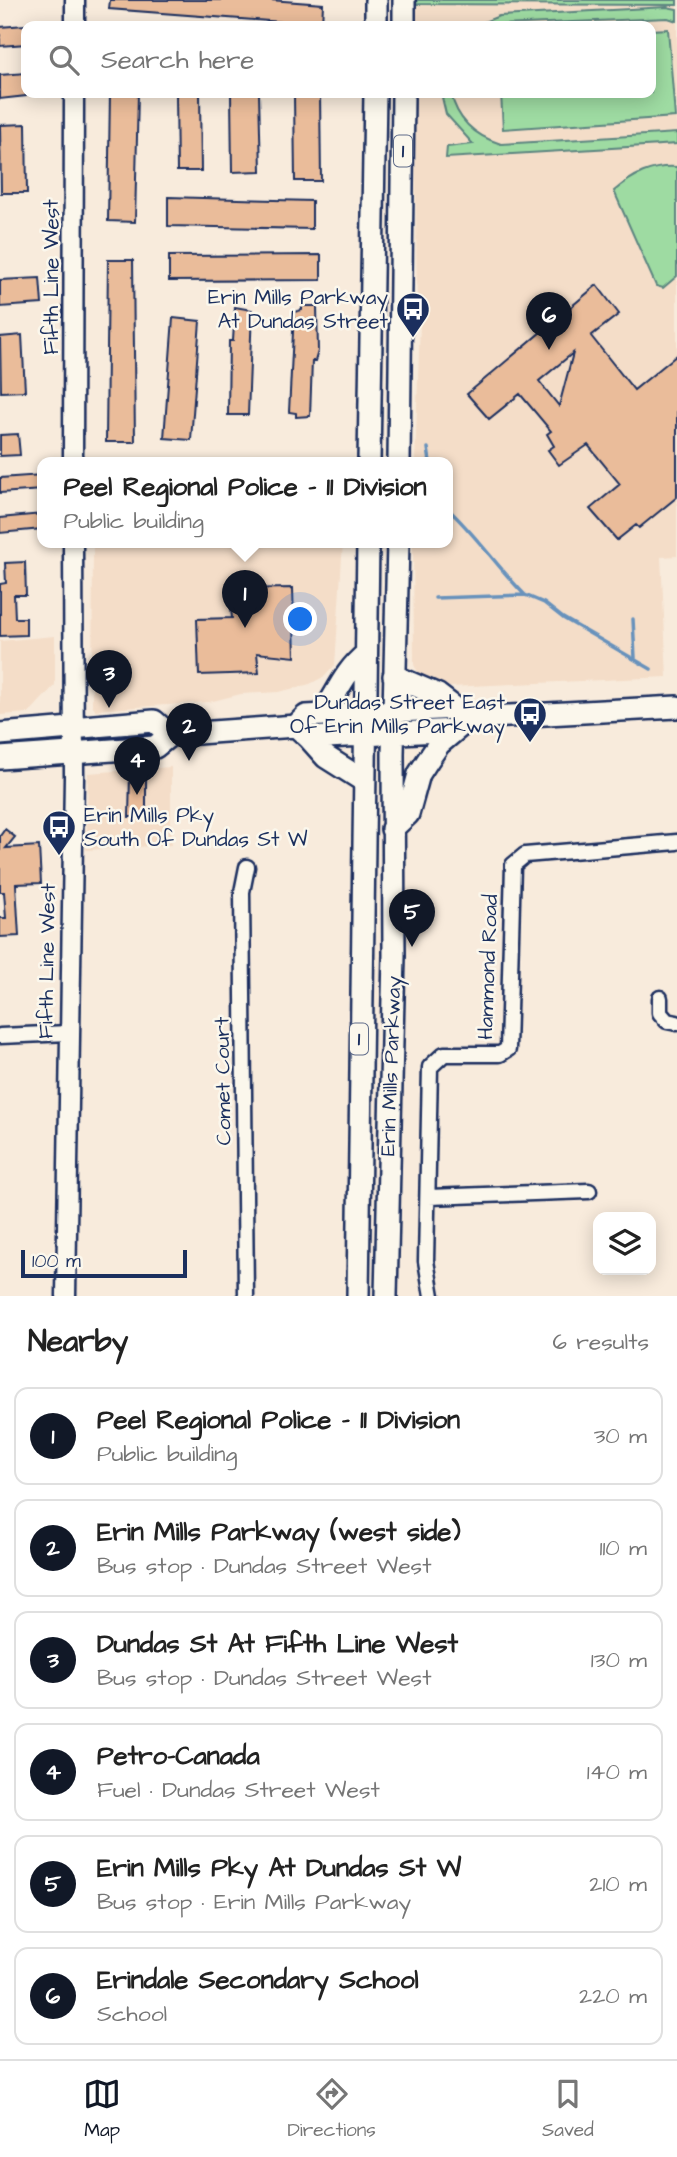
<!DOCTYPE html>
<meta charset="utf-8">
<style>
:root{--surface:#fff;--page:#f6f6f6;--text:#222;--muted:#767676;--line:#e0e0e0;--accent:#111827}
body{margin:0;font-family:"Architects Daughter",sans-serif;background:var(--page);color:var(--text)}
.controls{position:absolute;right:21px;bottom:21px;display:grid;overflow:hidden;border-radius:14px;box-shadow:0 4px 18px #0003}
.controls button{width:63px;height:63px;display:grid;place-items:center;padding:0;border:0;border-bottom:2px solid var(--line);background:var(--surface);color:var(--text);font:35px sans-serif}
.scale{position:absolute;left:21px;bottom:18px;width:166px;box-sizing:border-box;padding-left:7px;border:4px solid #1b2f5e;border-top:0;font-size:19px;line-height:24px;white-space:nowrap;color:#1b2f5e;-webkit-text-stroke:5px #fbf7ec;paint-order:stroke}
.you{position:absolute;left:301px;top:620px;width:24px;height:24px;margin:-18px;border:5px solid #fff;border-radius:50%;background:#1a73e8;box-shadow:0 0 0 10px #1a73e833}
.badge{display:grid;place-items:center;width:46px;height:46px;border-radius:50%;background:var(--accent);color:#fff;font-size:23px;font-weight:700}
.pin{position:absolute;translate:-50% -58px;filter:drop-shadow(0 2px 4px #0008)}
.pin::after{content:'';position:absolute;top:37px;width:24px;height:21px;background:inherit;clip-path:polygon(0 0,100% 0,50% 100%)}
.popup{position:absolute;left:37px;top:457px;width:416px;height:91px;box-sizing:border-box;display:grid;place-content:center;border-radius:14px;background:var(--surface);filter:drop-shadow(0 2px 5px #0005);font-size:23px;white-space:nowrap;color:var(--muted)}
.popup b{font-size:26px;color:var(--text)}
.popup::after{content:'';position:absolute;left:50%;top:100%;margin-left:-14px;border:14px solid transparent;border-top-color:var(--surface)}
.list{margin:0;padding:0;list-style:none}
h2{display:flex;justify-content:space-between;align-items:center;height:91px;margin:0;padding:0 28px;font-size:30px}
h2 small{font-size:23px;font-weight:400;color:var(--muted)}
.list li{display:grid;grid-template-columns:46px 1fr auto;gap:21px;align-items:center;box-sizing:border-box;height:98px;margin:0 14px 14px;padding:0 14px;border:2px solid var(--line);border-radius:14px}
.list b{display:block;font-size:26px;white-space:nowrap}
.list p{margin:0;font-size:23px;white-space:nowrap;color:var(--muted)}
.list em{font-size:23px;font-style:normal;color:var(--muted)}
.icon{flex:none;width:38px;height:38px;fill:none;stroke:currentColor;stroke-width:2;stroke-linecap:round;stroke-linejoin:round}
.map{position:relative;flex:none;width:677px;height:1296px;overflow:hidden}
.search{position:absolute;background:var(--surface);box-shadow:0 4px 18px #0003;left:21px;right:21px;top:21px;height:77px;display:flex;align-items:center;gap:18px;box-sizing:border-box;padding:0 24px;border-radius:14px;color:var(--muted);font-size:26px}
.sheet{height:763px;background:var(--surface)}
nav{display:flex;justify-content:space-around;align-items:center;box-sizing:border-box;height:98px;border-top:2px solid var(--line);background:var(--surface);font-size:19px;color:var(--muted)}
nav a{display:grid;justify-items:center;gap:4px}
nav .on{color:var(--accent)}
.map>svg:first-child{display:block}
.built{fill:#f4ddc8}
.green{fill:#9edba2;stroke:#5c8580;stroke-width:2}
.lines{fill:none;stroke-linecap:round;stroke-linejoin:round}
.stream{stroke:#6892bc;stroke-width:3.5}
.building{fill:#eabc9a;stroke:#1b2f5e;stroke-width:2;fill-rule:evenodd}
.minor-casing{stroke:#1b2f5e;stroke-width:19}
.tertiary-casing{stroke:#1b2f5e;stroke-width:23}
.primary-casing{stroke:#1b2f5e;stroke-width:26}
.minor{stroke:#fbf7ec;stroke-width:14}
.tertiary{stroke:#fbf7ec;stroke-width:18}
.primary{stroke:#fbf7ec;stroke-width:21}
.labels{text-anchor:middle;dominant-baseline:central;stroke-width:5;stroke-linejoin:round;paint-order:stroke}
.shield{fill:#fbf7ec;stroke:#5e6b89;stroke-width:2}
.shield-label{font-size:19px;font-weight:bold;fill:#1b2f5e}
.street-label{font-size:21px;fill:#1b2f5e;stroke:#fbf7ec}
.poi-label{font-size:21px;fill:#1b2f5e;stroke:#fbf7ec;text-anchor:end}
</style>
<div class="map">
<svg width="677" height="1296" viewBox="0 0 677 1296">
<rect width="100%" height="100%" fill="#f8ebdc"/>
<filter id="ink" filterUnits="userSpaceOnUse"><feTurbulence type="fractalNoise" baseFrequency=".0143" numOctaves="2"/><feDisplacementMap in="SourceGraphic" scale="14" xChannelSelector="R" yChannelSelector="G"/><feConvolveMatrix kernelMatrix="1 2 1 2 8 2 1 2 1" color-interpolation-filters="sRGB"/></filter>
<g filter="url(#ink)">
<!-- built -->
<path class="built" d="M416,4L677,5V556L661,557L667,677L450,687L419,674L414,665L413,542H448V462H415L420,323H417L415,93H651V26H416Z
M93,542H343L335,665L325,676L310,684L279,692L241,694L209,702L95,710L92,704Z
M55,636V685L29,713L0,715V641Z
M171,767V845L86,850L88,773Z"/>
<!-- green -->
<path class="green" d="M417,0H677V5L416,4Z
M667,7L677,9V21L668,18L474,26L499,16Z
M668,29L675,117L503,129L501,93H651V30Z
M441,93H451C457,121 475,136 501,144L677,133V144L446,158L447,147L473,144L446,114Z
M677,167V276L663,288L656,286L614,191C633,175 651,165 677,167Z"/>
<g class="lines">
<!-- stream -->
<path class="stream" d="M428,448L430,462
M448,509C477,536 498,568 525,595
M435,598L525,595L544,603L563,618L651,669
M633,619L635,658"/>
</g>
<!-- building -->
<path class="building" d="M110,0H270L323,4L322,25L109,9Z
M25,25L26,44L0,46V27Z
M26,73V96L0,99V75Z
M110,93H138L135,222L108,221Z
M176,93H200L201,171H177Z
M231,93H259L261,171L232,172Z
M294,93H320L321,181H295Z
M26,124L27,193H1L0,125Z
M168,197L312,201V229L168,226Z
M321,255V280L169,281V256Z
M108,260H133L135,442H106Z
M40,278L42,304L0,307V280Z
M597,285L619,314L591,336L634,390L677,355V497L639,528L636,525L617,540L590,509L620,484L588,445L559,465L548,450L554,446L547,434L551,431L520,394L489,419L467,394ZM573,353L559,406L539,381Z
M302,306H317L318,351L315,361H312L310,416L296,417V413L289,412L294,312L302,310Z
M235,307L252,310L248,415H228L229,341H233Z
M173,318L200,321L191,440L164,438Z
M22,335L25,391L1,392L0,337Z
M18,434L20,455L0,456V435Z
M42,475V490L0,493V478Z
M42,514V529L0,533V518Z
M25,562L26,595H14L15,618H26V635L0,636V584L6,583L5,563Z
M293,588L295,657L257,653L259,673L199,675L197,619L232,618L229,589Z
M130,774L146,775V817H129Z
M5,829L15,837L6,848L39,846L41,883L16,884L19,936L0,937V918H6L4,892H0V836Z"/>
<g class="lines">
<!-- minor casing -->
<g class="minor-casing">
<path id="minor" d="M660,998V1013L667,1021L677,1023
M0,1036L69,1033
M429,1197L589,1191
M246,1296L242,892L247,867
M432,1296L426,1261L430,1067L444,1054H500L508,1049L513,865L525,855L677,842"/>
</g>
<!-- tertiary casing -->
<g class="tertiary-casing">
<path id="tertiary" d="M75,26V0
M73,462L74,93
M66,1296L74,777L73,542"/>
</g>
<!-- primary casing -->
<g class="primary-casing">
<path id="primary" d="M376,26V0
M404,26V0
M369,462L375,93
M399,462L403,93
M394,676L438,695L459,711
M322,715C338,692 344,672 366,654
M296,726L309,738L455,730
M0,734L154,721L170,735
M309,738L326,757L364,781
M0,758L155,747L170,735L296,726L306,716L455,708
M392,829L408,814L419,774L428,760L439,744L470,718L677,707
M358,1296L368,542
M386,1296L394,955L393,754L398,542"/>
</g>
<!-- minor -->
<use href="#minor" class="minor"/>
<!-- tertiary -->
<use href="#tertiary" class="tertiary"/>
<!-- primary -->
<use href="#primary" class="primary"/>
</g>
</g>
<!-- icons -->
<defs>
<g id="bus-pin" transform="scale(1.75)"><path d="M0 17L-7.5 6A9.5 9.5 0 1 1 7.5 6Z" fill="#1b2f5e" stroke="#fbf7ec"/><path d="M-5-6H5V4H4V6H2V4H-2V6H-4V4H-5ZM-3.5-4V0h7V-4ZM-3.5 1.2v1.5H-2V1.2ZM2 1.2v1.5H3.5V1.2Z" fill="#fff"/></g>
</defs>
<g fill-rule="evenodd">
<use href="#bus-pin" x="413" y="309"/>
<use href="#bus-pin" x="530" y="714"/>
<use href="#bus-pin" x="59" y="827"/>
</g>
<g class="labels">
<!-- shield labels -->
<g class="shield">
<rect x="394" y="135.5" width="18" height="31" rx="5"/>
<rect x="350" y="1023.5" width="18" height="31" rx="5"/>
</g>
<g class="shield-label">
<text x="403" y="151">1</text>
<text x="359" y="1039">1</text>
</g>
<!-- street labels -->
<g class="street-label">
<text transform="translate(51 277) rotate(-90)">Fifth Line West</text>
<text transform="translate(47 961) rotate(-89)">Fifth Line West</text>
<text transform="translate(488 967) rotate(-88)">Hammond Road</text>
<text transform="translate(391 1066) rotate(-88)">Erin Mills Parkway</text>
<text transform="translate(223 1081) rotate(-91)">Comet Court</text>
</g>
<!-- poi labels -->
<g class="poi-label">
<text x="388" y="297">Erin Mills Parkway<tspan x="388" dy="24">At Dundas Street</tspan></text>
<text x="505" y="702">Dundas Street East<tspan x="505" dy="24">Of Erin Mills Parkway</tspan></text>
<text x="84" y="815" text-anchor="start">Erin Mills Pky<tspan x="84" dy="24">South Of Dundas St W</tspan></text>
</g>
</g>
</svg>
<div class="controls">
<button><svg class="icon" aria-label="layers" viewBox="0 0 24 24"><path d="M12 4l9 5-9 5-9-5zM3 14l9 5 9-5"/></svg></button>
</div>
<div class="scale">100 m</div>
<div class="you"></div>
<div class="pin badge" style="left:245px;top:628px">1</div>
<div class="popup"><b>Peel Regional Police - 11 Division</b>Public building</div>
<div class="pin badge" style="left:189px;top:761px">2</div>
<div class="pin badge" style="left:109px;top:708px">3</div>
<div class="pin badge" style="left:137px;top:795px">4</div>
<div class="pin badge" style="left:412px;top:947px">5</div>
<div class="pin badge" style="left:549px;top:350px">6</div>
<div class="search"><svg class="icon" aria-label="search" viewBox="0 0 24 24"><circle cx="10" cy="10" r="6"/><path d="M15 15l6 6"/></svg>Search here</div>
</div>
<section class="sheet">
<h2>Nearby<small>6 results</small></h2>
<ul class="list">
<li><span class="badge">1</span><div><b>Peel Regional Police - 11 Division</b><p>Public building</p></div><em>30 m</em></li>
<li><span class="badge">2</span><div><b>Erin Mills Parkway (west side)</b><p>Bus stop · Dundas Street West</p></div><em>110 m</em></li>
<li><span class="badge">3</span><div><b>Dundas St At Fifth Line West</b><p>Bus stop · Dundas Street West</p></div><em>130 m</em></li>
<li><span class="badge">4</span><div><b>Petro-Canada</b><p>Fuel · Dundas Street West</p></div><em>140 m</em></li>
<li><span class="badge">5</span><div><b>Erin Mills Pky At Dundas St W</b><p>Bus stop · Erin Mills Parkway</p></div><em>210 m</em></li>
<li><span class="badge">6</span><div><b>Erindale Secondary School</b><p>School</p></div><em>220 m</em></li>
</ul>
</section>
<nav>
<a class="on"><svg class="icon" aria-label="map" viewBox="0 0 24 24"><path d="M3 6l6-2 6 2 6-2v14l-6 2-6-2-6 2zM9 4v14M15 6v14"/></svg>Map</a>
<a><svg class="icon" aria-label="directions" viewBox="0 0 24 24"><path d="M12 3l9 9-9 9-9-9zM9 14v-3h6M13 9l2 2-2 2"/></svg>Directions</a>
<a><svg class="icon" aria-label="saved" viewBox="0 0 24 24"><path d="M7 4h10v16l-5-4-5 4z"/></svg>Saved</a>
</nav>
